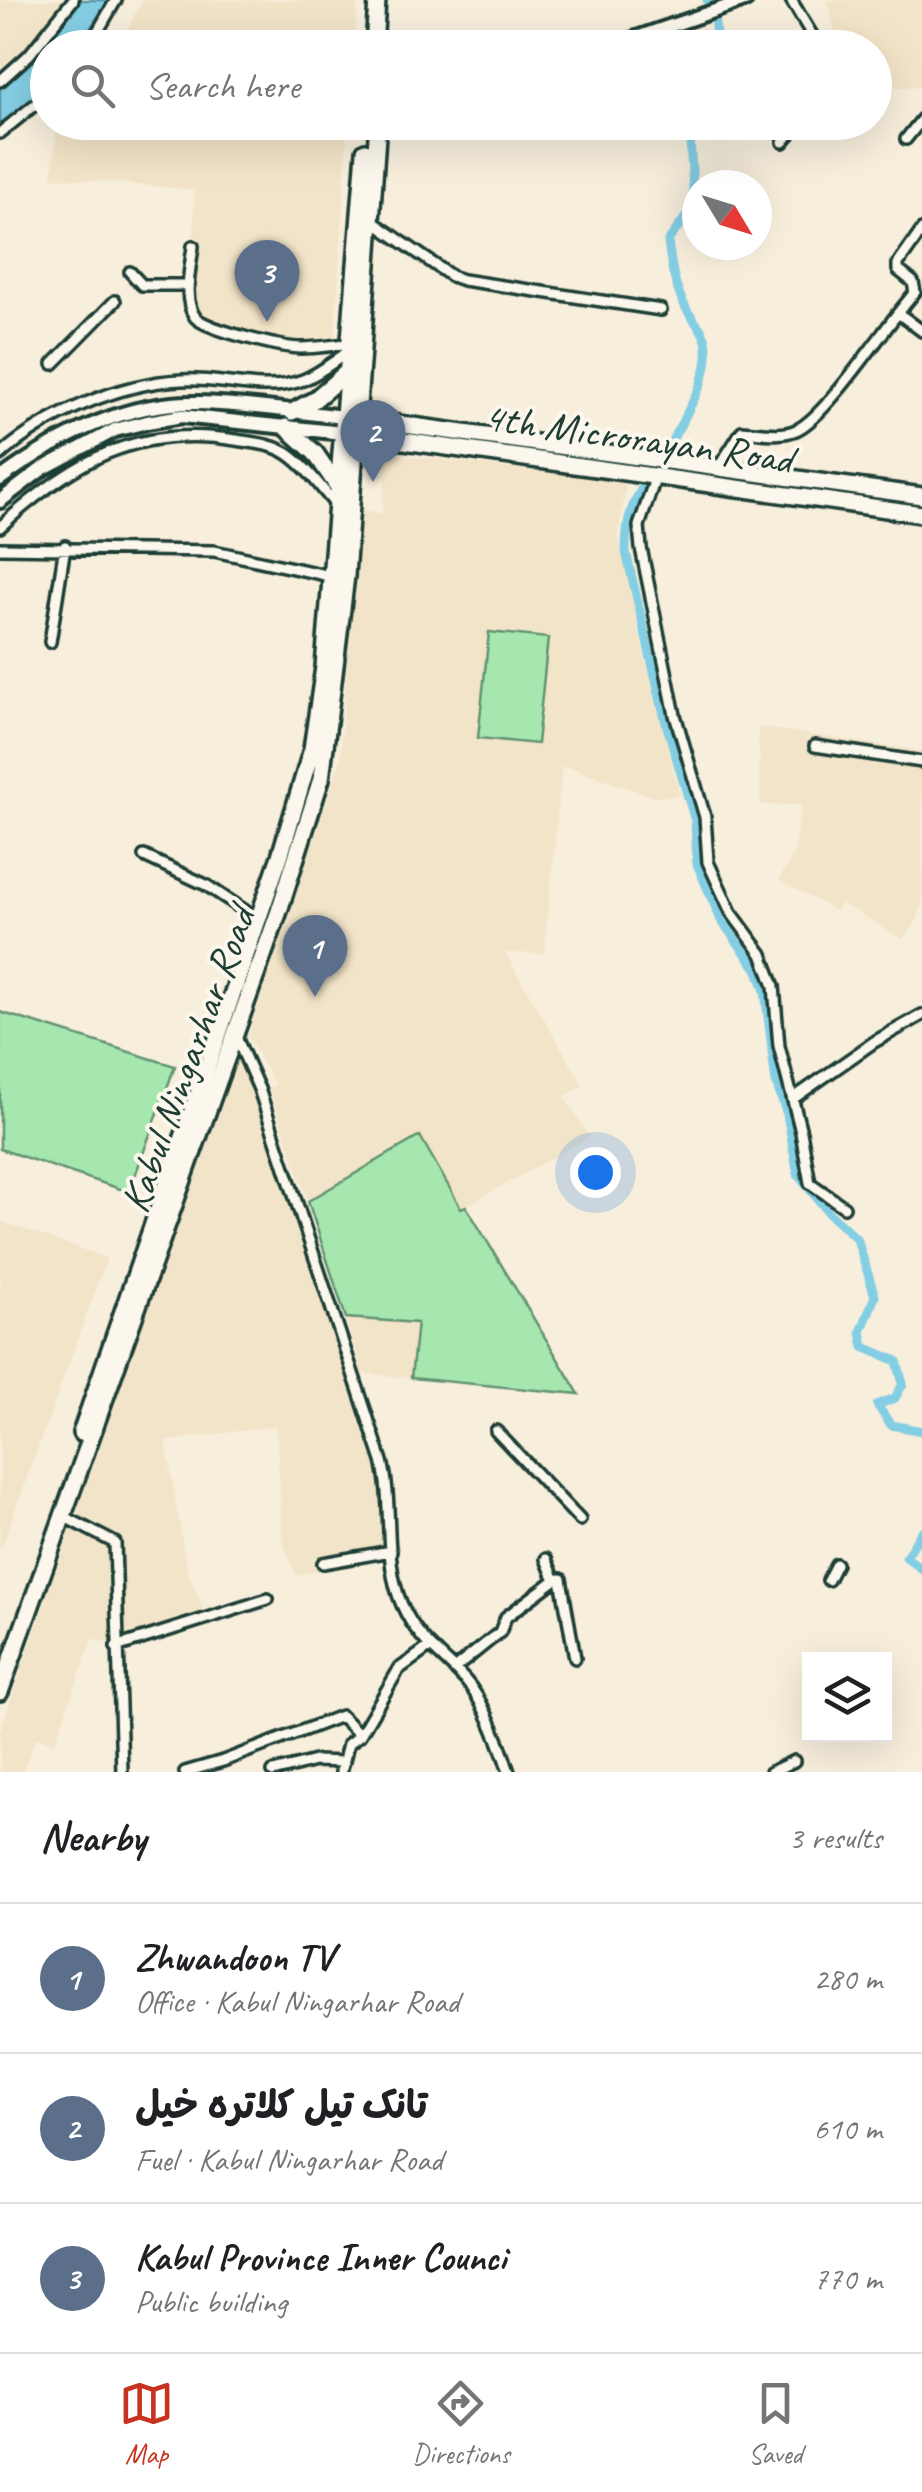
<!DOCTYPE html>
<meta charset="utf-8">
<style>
:root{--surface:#fff;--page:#f2f2f2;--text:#202124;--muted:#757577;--line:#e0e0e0;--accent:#c8321e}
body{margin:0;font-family:Caveat,"Playpen Sans Arabic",sans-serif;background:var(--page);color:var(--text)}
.controls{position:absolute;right:30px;bottom:30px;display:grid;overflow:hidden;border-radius:0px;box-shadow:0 10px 40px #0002}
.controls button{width:90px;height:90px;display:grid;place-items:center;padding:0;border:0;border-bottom:2px solid var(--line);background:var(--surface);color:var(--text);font:50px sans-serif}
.compass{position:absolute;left:682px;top:170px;width:90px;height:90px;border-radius:50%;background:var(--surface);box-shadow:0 10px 40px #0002;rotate:128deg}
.you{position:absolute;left:595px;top:1172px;width:35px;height:35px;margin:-25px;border:8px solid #fff;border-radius:50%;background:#1a73e8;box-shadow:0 0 0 15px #1a73e833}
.badge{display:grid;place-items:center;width:65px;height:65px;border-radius:50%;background:var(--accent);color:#fff;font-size:32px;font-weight:700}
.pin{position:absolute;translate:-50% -82px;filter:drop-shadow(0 2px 5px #0008)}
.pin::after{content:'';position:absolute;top:52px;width:35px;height:30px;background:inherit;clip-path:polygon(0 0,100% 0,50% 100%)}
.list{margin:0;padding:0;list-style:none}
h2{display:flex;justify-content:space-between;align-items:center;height:130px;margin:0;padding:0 40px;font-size:42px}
h2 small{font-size:32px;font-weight:400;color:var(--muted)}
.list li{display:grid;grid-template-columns:65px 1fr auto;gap:30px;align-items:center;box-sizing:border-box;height:150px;padding:0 40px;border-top:2px solid var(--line)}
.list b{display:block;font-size:38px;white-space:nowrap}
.list p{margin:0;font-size:32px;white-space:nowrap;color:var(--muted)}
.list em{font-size:32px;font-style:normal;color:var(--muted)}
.icon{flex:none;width:55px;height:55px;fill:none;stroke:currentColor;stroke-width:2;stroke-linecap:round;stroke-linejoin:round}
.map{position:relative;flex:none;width:922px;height:1772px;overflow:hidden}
.search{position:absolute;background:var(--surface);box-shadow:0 10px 40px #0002;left:30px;right:30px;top:30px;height:110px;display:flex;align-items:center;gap:25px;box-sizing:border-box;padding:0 35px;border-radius:55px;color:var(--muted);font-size:38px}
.sheet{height:580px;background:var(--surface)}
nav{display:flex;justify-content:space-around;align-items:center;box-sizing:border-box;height:140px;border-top:2px solid var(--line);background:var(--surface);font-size:28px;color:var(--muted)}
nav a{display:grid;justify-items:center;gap:5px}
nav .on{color:var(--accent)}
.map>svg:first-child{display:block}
.built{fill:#f2e4c8}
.green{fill:#a6e7b0;stroke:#629272;stroke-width:2.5}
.water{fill:#84cee4;stroke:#5c949e;stroke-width:2.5}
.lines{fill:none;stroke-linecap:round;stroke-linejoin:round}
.canal{stroke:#84cee4;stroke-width:9}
.minor-casing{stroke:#1f3d34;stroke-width:16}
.tertiary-casing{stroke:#1f3d34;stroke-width:19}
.secondary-casing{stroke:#1f3d34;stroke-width:20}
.primary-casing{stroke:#1f3d34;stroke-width:22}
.trunk-casing{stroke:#1f3d34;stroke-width:22}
.minor{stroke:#fbf7ec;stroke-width:9}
.tertiary{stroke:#fbf7ec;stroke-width:11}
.secondary{stroke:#fbf7ec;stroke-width:12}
.primary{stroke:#fbf7ec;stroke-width:15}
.trunk{stroke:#fbf7ec;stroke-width:15}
.labels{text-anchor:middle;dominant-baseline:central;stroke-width:8;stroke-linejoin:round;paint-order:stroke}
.street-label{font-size:42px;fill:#1f3d34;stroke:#fbf7ec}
</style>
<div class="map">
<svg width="922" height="1772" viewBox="0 0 922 1772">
<rect width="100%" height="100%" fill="#f7eedc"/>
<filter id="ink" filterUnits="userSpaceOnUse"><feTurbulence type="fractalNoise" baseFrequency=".01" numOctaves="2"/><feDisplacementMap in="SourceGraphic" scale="20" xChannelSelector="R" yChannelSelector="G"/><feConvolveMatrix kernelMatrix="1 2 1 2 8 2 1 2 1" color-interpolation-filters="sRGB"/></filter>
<g filter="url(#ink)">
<!-- built -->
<path class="built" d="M0,0H69L0,75Z
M142,0H358L354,47H115L126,33Z
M828,0H922V86L875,88L874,48L838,47Z
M57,123H348L335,336L296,342L211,322L199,316L194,307V190L52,177Z
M387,453L622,482L626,488L617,537L624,559L640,637L680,796L653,797L573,768L562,767L544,954L505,953L583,1085L564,1097L590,1137L462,1208L420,1136L308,1201L269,1088L275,1085L248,1036L340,762L358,511L382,513Z
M758,727L922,751V903L917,921L903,939L841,903L836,911L779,880L794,854L801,805H761Z
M245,1057L382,1461L391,1551L297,1576L283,1542L276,1426L166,1441L187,1570L208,1621L128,1647L92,1639L55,1743L36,1738L22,1772H0V1731L235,1061Z
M0,1221L107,1258L0,1552Z
M346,1318L417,1323L411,1378L362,1373Z"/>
<!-- green -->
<path class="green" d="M489,632L548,638L537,744L478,738Z
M0,1012L175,1066L129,1192L0,1149Z
M420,1136L461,1208L466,1206L579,1394L411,1378L417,1323L346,1318L308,1201Z"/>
<!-- water -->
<path class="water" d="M80,0H109L78,47L48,48L47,86L37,97L0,124V88L66,20Z"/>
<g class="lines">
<!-- canal -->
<path class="canal" d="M707,0L714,14L717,48
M667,450C682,419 714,376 706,341C704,329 691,319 686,308C674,286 671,265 668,241L694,206L689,122
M642,488C629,509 626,527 626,552L666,723L695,821L697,864L721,920L758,970L765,991L776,1083L787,1114L798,1175L829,1213L857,1239L875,1296L861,1332L864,1347L897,1361L903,1384L895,1398L877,1405L891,1425L922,1431
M922,1531L906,1557L922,1569"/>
<!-- minor casing -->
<g class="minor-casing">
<path id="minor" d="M791,0L815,40L814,48
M88,48L116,0
M0,81L29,55L73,0
M0,133L48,94
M906,139L922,119
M783,142L800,122
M372,221L451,276L463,280L661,310
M193,246C191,266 182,299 195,317C206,330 284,348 301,348C317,348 333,345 349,344
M130,272L142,285H189
M898,313L915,292L913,282L898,270V264L922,230
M53,364L115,301
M0,455C46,415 119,383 181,380C222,377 264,395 303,380C319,374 334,361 348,352
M717,470L742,431C759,432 780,437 796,430C822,420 878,338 898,313L922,331
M656,476L639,526L641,548L675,715L705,817L708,862L731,912L762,954L774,986L779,1046L801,1132L810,1183L844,1207
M0,527C71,462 136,424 236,440C254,443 273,444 288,454C307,467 321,488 336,505
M0,548L214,551L330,576
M50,642L65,546
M815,746L922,762
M144,856L206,885L259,920
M236,1037L259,1089L382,1461C394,1508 382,1560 402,1605C419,1643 441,1653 466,1681C485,1703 500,1744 509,1772
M794,1098L874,1042L922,1015
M496,1431L580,1520
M63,1516L115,1543L122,1772
M546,1559L555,1580L561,1579L575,1658
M323,1563L391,1551
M828,1580L836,1564
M116,1647L268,1599
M454,1669L500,1632L506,1617L555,1580
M185,1772L223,1761L341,1716L360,1735
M273,1772L315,1761L344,1762
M341,1772L348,1744L360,1735L399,1669L428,1648
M771,1772L794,1761"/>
</g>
<!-- tertiary casing -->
<g class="tertiary-casing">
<path id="tertiary" d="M606,48L746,0"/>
</g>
<!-- secondary casing -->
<g class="secondary-casing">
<path id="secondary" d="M0,479C57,437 125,401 198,403C247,404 296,412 345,417
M0,501L42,469L115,430L147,422L182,416L343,433"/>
</g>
<!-- primary casing -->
<g class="primary-casing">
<path id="primary" d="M347,417L922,496
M347,433L922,514"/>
</g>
<!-- trunk casing -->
<g class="trunk-casing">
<path id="trunk" d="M374,48L377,0
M292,412L314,400L348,371
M286,427L315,453L338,487
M81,1433L280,856L312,749L324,667L365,151
M0,1692L279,911L321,779L346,576L378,122"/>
</g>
<!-- minor -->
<use href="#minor" class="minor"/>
<!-- tertiary -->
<use href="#tertiary" class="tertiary"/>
<!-- secondary -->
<use href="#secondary" class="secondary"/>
<!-- primary -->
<use href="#primary" class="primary"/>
<!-- trunk -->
<use href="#trunk" class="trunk"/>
</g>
</g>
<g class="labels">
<!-- street labels -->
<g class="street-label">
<text transform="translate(638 438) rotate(8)">4th Microrayan Road</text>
<text transform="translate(188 1060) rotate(-70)">Kabul Ningarhar Road</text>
</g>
</g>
</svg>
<div class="controls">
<button><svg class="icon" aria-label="layers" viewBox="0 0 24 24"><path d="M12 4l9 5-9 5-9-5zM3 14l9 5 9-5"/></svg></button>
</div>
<svg class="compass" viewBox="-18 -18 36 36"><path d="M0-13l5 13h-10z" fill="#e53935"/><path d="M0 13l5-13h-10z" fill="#757577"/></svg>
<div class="you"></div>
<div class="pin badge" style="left:315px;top:997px;background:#5c6f8a">1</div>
<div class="pin badge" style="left:373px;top:482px;background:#5c6f8a">2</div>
<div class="pin badge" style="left:267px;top:322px;background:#5c6f8a">3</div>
<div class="search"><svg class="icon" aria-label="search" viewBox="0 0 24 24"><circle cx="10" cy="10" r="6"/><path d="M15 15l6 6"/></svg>Search here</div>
</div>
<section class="sheet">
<h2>Nearby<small>3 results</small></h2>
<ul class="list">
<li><span class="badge" style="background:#5c6f8a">1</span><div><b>Zhwandoon TV</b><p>Office · Kabul Ningarhar Road</p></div><em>280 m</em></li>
<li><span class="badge" style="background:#5c6f8a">2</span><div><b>تانک تیل کلاتره خیل</b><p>Fuel · Kabul Ningarhar Road</p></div><em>610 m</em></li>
<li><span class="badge" style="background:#5c6f8a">3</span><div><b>Kabul Province Inner Counci</b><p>Public building</p></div><em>770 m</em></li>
</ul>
</section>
<nav>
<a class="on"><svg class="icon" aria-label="map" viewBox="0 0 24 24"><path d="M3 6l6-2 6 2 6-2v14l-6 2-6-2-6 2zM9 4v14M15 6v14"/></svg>Map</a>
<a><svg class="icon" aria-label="directions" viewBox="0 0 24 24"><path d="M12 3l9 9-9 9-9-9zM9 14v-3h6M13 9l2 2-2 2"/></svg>Directions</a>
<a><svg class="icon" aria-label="saved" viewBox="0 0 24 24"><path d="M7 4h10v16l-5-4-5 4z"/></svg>Saved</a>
</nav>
